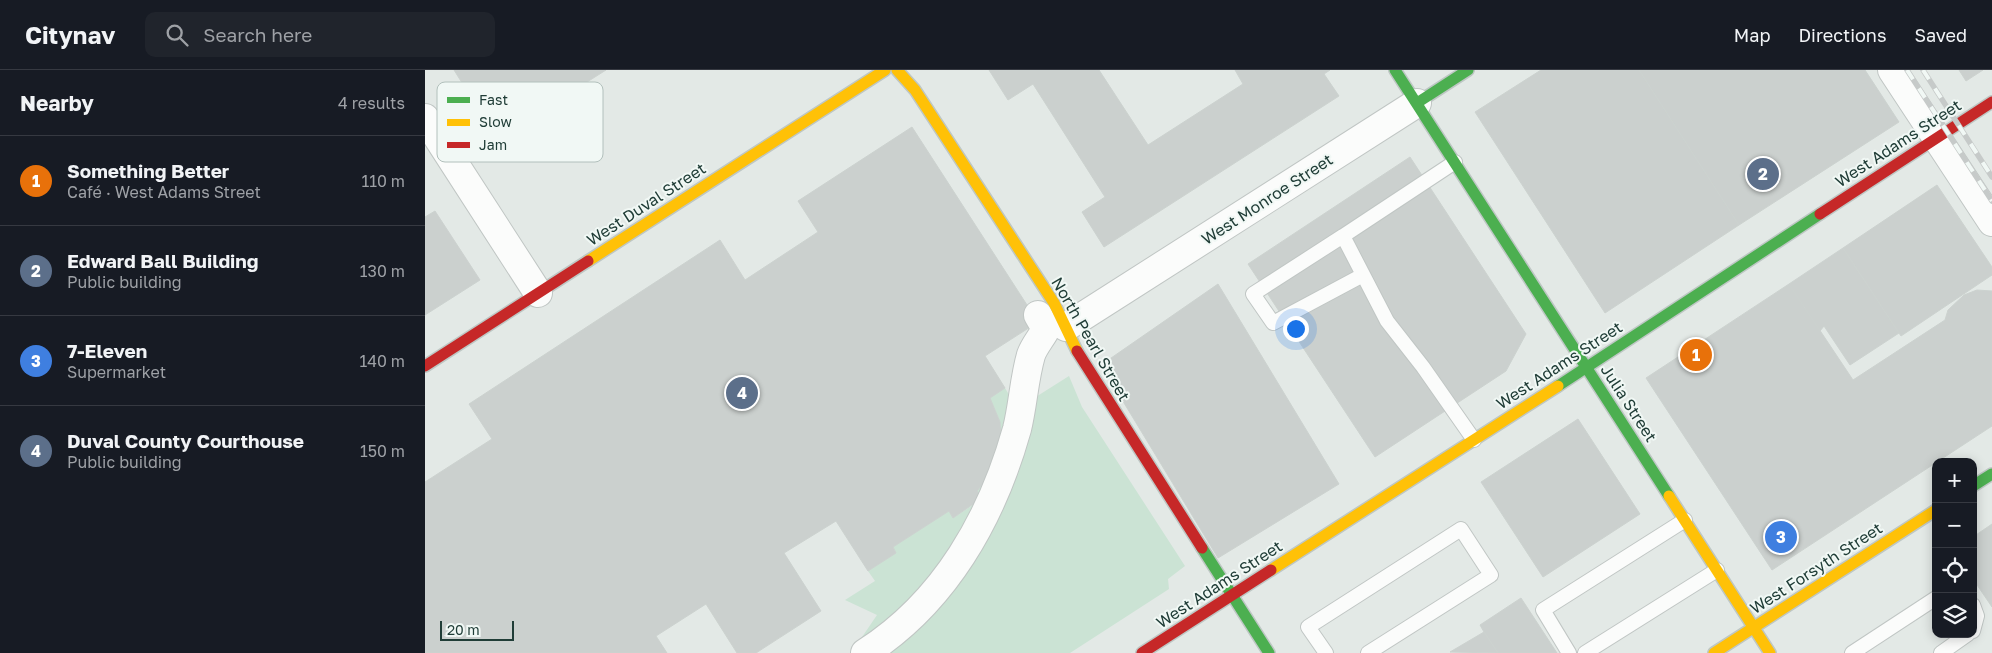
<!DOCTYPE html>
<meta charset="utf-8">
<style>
:root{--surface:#171b24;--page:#20242c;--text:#f1f3f6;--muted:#9ea1a6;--line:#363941;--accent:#0f766e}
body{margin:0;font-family:"Golos Text",sans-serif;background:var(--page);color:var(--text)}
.controls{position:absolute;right:15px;bottom:15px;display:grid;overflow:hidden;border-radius:10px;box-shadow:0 2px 12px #0003}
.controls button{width:45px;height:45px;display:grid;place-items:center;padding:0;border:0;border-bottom:1px solid var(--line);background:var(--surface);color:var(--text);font:25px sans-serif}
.scale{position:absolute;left:15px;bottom:12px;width:74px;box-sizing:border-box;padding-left:5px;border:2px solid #203d37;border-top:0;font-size:14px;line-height:18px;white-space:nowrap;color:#203d37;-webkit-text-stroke:4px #f1f8f5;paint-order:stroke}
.you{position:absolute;left:870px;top:258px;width:18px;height:18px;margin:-12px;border:4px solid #fff;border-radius:50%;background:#1a73e8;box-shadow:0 0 0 8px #1a73e833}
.badge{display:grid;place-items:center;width:32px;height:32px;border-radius:50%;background:var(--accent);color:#fff;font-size:16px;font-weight:700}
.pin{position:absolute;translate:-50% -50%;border:2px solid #fff;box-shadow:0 1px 5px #0006}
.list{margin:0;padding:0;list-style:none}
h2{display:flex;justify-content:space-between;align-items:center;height:65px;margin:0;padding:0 20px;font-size:21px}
h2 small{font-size:16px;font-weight:400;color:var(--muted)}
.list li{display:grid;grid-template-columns:32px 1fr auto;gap:15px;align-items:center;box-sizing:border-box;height:90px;padding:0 20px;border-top:1px solid var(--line)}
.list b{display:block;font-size:19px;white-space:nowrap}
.list p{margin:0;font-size:16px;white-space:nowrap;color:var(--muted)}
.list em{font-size:16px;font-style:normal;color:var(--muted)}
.icon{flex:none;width:28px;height:28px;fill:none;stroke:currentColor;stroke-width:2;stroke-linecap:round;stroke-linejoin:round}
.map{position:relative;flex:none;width:1567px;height:583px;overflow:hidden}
header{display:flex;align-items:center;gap:30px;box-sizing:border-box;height:70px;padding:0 25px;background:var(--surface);border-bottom:1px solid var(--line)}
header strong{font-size:24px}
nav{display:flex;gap:28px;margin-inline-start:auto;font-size:18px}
.search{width:350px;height:45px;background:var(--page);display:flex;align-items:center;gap:12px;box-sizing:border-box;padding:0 18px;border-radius:10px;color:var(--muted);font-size:19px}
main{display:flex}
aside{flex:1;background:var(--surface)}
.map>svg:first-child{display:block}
.green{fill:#cbe3d4}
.building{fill:#cbd0ce;stroke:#ccd2cf}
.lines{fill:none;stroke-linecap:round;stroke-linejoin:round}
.lane-casing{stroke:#c0c6c4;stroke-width:16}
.street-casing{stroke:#c0c6c4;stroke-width:30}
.fast-casing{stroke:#bec7c4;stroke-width:14}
.slow-casing{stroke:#bec7c4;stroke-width:14}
.jam-casing{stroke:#bec7c4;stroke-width:14}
.lane{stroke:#fbfcfb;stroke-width:14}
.street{stroke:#fbfcfb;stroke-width:28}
.fast{stroke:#4caf50;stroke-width:11}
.slow{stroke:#ffc107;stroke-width:11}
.jam{stroke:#c62828;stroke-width:11}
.rail-casing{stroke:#c6cac9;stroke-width:5.5}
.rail{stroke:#f1f8f5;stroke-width:4;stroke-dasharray:11;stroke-linecap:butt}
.labels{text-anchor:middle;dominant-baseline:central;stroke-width:4;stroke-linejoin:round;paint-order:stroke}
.street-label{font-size:16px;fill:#203d37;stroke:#f1f8f5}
.key{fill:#f1f8f5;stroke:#b2c0bc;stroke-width:1}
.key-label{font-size:14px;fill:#203d37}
</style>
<header>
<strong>Citynav</strong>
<div class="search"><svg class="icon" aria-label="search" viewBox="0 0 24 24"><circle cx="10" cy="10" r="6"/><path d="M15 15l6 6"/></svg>Search here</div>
<nav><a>Map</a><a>Directions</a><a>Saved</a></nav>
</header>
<main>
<aside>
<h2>Nearby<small>4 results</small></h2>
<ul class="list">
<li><span class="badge" style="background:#e8710a">1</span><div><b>Something Better</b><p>Café · West Adams Street</p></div><em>110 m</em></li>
<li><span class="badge" style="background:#5c6f8a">2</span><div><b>Edward Ball Building</b><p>Public building</p></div><em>130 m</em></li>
<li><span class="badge" style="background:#3f7fe0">3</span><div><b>7-Eleven</b><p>Supermarket</p></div><em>140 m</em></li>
<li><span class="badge" style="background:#5c6f8a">4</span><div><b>Duval County Courthouse</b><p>Public building</p></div><em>150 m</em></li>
</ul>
</aside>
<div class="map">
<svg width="1567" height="583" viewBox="0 0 1567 583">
<rect width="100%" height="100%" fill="#e3e9e6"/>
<!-- green -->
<path class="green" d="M644,306L657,337L760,496L743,509L744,519L645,583H451L509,533L606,330Z
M580,318L590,335L574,401L508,515L433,573L452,545L420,530L450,511L443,501L471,483L468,477L524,441L528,448L557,429L552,421C566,404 579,376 575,353C573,345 568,336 565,328Z"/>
<!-- building -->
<path class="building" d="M29,0H181L72,69Z
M564,0H674L723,75L818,14L810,0H905L899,4L914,26L679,177L657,142L680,127L608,14L583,30Z
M1116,0H1214L1314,155L1180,243L1050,42Z
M1214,0H1440L1474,52L1314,155Z
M1534,0H1558L1541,11Z
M487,57L613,252L560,286L580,318L565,328L575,352L576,369L563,408L552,421L557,428L528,448L524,441L468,477L471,483L443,501L411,451L359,483L396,541L331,583H312L281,534L231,566L242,583H0V412L67,369L44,334L295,170L320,210L393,162L373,131Z
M985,87L1101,264L1081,301L950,387L823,194Z
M1512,115L1567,197V205L1476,266L1418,178Z
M10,141L55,210L0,245V147Z
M1418,178L1474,263L1425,295L1399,256L1395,261L1364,214Z
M793,214L914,414L793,488L676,295Z
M1364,214L1428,310L1520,250L1523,240L1539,225L1552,220L1567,221V356L1347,500L1221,308Z
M1153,349L1215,444L1118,507L1056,412Z
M1567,454V537L1548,509V467Z
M1096,528L1132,583H1073L1059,562L1055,555Z
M1059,562L1073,583L1025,582Z"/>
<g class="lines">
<!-- lane casing -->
<g class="lane-casing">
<path id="lane" d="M918,166L1030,92
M938,205L848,253L828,224L918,166L962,251L998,297L1049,370
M1548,535L1552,546L1548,561
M901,583L883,557L1036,459L1066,505L943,583
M1144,583L1118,540L1260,450
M1160,583L1292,500
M1427,583L1511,528
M1516,583L1543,564"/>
</g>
<!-- street casing -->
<g class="street-casing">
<path id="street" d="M1467,0L1567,152
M0,48L113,223
M641,257L992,33
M440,583C520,532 567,448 592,359C598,335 599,309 606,285C609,276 617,267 621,259L613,245"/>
</g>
<!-- fast casing -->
<g class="fast-casing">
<path id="fast" d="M970,0L1244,426
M992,33L1043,0
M1133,316L1395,144
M1548,416L1567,404
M777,478L844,583"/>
</g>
<!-- slow casing -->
<g class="slow-casing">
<path id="slow" d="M472,0L490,20L629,233L652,281
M163,191L460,0
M1244,426L1345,583
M846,500L1133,316
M1289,583L1511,440"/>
</g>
<!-- jam casing -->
<g class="jam-casing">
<path id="jam" d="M1395,144L1567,32
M652,281L777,478
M0,296L163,191
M717,583L846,500"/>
</g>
<!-- lane -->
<use href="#lane" class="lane"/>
<!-- street -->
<use href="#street" class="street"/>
<!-- fast -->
<use href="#fast" class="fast"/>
<!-- slow -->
<use href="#slow" class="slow"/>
<!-- jam -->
<use href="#jam" class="jam"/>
<!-- rail casing -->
<g class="rail-casing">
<path id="rail" d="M1482,0L1567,131
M1498,0L1567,107"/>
</g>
<!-- rail -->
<use href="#rail" class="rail"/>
</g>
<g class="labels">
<!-- street labels -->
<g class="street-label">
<text transform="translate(1473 73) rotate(-33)">West Adams Street</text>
<text transform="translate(842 129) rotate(-33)">West Monroe Street</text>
<text transform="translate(221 134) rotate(-33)">West Duval Street</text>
<text transform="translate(666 269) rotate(60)">North Pearl Street</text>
<text transform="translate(1134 295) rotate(-33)">West Adams Street</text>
<text transform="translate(1204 333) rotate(57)">Julia Street</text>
<text transform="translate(1391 498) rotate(-33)">West Forsyth Street</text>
<text transform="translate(794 514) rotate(-33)">West Adams Street</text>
</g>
</g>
<!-- legend -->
<rect x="12" y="12" width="166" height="80" rx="8" class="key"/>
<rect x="22" y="27" width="23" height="6" fill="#4caf50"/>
<rect x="22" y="49" width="23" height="7" fill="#ffc107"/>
<rect x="22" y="72" width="23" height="6" fill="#c62828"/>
<g class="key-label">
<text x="54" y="35">Fast</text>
<text x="54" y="57">Slow</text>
<text x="54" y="80">Jam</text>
</g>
</svg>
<div class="controls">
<button>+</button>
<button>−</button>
<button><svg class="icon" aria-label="locate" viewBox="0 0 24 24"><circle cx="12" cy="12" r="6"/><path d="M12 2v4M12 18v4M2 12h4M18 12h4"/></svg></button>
<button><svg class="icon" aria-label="layers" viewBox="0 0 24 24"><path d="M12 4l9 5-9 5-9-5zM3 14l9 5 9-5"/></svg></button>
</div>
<div class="scale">20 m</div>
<div class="you"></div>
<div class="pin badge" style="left:1271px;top:285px;background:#e8710a">1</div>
<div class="pin badge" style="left:1338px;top:104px;background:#5c6f8a">2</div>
<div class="pin badge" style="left:1356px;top:467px;background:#3f7fe0">3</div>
<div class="pin badge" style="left:317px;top:323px;background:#5c6f8a">4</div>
</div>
</main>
